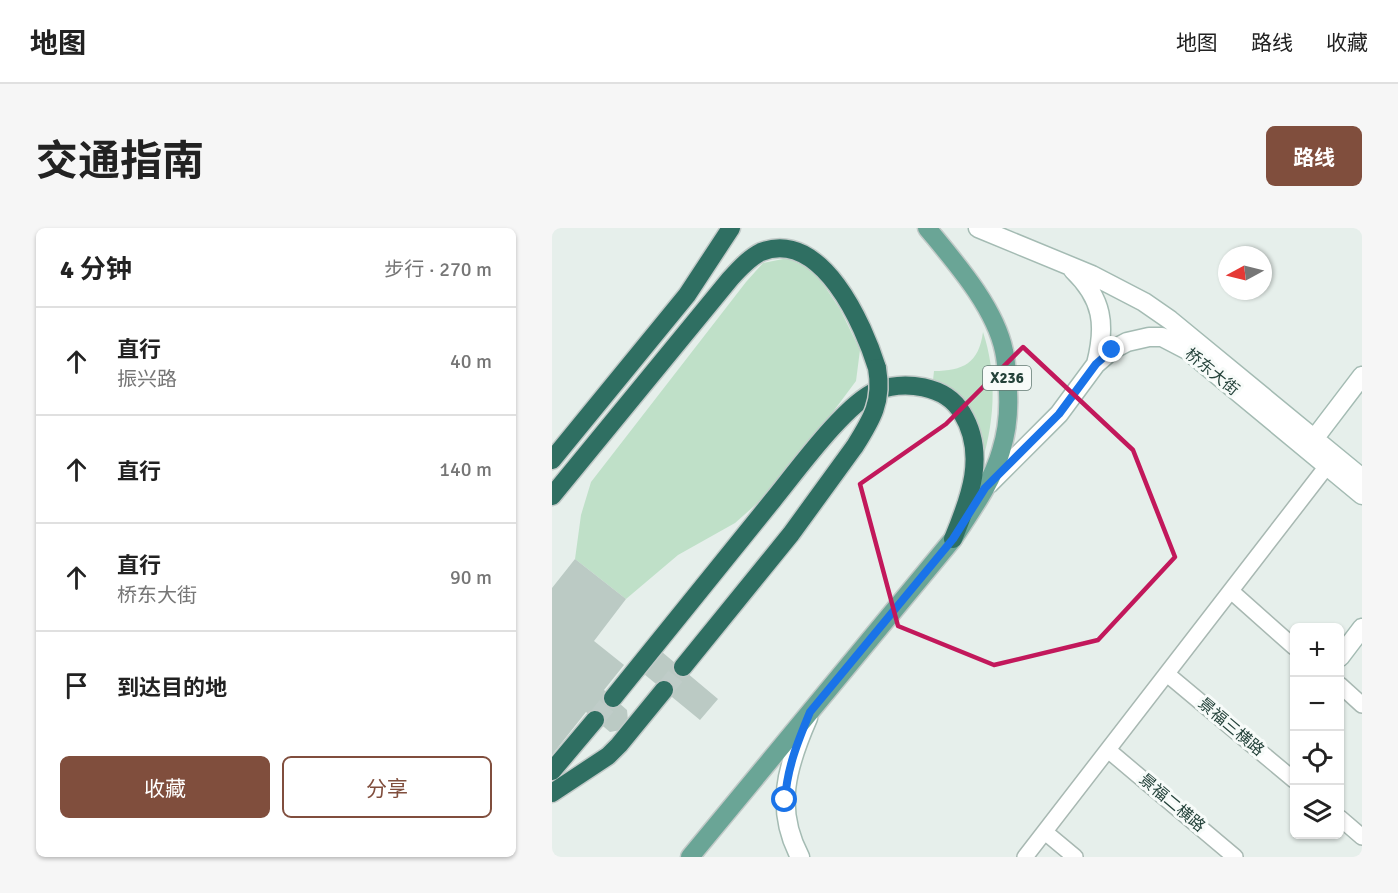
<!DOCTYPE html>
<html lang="zh">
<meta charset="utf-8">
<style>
:root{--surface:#fff;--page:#f6f6f6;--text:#222;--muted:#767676;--line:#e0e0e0;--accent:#804e3d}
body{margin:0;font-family:Signika,"Noto Sans SC",sans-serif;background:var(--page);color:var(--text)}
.controls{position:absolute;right:18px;bottom:18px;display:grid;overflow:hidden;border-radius:9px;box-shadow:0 2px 4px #0004}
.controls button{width:54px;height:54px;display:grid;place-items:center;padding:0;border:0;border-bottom:2px solid var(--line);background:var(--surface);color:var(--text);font:30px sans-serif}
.compass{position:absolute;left:666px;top:18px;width:54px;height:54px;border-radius:50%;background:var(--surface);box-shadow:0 2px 4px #0004;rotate:263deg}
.stop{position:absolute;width:18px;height:18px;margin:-14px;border:4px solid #1a73e8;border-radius:50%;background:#fff}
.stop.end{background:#1a73e8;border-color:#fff;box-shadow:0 2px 6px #0008}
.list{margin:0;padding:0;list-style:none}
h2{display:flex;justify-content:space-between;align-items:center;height:78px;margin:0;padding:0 24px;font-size:26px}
h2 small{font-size:20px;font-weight:400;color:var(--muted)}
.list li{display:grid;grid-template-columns:39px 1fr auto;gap:18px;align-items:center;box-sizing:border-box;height:108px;padding:0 24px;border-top:2px solid var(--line)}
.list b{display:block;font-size:22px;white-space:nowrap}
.list p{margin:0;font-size:20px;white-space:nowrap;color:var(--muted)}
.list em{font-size:20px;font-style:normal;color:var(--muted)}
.actions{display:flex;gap:12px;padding:18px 24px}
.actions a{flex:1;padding:14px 0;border:2px solid var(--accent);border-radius:9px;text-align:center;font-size:21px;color:var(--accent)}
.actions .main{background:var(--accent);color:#fff}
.icon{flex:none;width:33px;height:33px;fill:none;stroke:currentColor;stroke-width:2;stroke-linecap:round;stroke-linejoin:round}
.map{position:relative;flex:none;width:810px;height:629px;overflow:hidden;border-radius:9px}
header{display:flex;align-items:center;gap:36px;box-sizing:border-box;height:84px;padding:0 30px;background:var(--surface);border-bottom:2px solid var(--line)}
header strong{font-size:28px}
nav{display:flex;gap:33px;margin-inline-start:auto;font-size:21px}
.intro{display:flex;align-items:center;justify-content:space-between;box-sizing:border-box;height:144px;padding:0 36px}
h1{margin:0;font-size:42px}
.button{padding:15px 27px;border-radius:9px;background:var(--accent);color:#fff;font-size:21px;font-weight:700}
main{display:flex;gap:36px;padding:0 36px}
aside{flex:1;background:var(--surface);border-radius:9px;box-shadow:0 2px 4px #0004}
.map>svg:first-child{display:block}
.green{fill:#bfe0c8}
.building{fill:#bbcac4}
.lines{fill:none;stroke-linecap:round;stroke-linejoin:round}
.highway-tunnel{stroke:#bfccc8;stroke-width:18;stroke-dasharray:18 9;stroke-linecap:butt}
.street-casing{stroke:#a8b8b2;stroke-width:18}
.secondary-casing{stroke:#a4bbb3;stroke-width:21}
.primary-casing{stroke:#c2cac8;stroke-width:21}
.highway-casing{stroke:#c2cac8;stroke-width:21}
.street{stroke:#fff;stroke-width:15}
.secondary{stroke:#fff;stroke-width:18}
.primary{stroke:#6aa596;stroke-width:18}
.highway{stroke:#2f6f62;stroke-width:18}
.highway-bridge-casing{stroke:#c2cac8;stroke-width:21;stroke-linecap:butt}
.highway-bridge{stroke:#2f6f62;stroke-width:18}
.route{stroke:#1a73e8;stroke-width:8}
.marked{fill:none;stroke:#c2185b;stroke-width:4.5;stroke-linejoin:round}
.labels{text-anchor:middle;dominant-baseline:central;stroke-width:6;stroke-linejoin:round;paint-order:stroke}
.shield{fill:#f7fbf9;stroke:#637a73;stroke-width:1.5}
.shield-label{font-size:15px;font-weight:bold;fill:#24423a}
.street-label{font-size:16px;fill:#24423a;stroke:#f7fbf9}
</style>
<header>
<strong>地图</strong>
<nav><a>地图</a><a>路线</a><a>收藏</a></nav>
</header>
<div class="intro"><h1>交通指南</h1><a class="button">路线</a></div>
<main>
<aside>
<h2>4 分钟<small>步行 · 270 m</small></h2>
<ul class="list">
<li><svg class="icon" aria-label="ahead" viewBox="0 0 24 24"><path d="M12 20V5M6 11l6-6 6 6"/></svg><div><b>直行</b><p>振兴路</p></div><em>40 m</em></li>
<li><svg class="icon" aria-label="ahead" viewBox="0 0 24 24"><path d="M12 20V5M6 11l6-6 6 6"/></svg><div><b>直行</b></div><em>140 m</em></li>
<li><svg class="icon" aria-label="ahead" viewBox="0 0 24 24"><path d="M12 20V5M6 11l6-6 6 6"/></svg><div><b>直行</b><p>桥东大街</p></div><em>90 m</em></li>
<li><svg class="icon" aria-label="arrive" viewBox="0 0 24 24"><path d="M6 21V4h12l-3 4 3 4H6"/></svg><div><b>到达目的地</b></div></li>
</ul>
<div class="actions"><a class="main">收藏</a><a>分享</a></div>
</aside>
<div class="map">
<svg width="810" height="629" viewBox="0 0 810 629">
<rect width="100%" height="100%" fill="#e6efeb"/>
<!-- green -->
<path class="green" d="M236,30L263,44L288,81L308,122L304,153L228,255L183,295L126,327L74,371L23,331L29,287L39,254L194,54L211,35Z
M431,104C445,146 443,192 430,234C427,184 421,180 381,152L382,143C411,143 427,135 431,104Z"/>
<!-- building -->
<path class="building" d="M23,331L74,371L42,413L72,437L52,462L75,482L76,493L69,502L58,504L34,484L0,527V360Z
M110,424L166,471L148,492L92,446Z"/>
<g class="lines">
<!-- highway-tunnel -->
<path class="highway-tunnel" d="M112,462L131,439
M43,492L61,470"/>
<!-- street casing -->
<g class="street-casing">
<path id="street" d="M679,363L742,419
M615,446L742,552
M788,457L810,477
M556,522L683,629
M788,590L810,609
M493,604L523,629
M473,629L775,238"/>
</g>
<!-- secondary casing -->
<g class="secondary-casing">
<path id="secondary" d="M426,0L540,47L592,74L618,92L810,250
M521,42C551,71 554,97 544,136
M762,211L810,148
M437,256L507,186L544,136L560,122L575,114L597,109H610L635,122L810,267
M788,429L810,400
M248,629C222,580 235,538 256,490"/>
</g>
<!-- primary casing -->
<g class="primary-casing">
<path id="primary" d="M138,629L401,311C419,283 440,255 449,223C455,204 457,183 456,164C455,150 455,136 452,123C443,79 403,34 375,0"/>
</g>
<!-- highway casing -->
<g class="highway-casing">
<path id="highway" d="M0,232L135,67L179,0
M0,268L178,51C187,41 197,30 209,24C270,0 312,98 325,140
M131,439L239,306L303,218
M61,470C114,404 168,338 221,272C244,244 293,176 324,163C352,152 394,157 410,185C435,226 418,270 401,311
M0,543L43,492
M0,565L56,528L67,517L112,462"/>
</g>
<!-- street -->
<use href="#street" class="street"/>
<!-- secondary -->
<use href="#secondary" class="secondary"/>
<!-- primary -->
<use href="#primary" class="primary"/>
<!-- highway -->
<use href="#highway" class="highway"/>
<!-- highway-bridge casing -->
<g class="highway-bridge-casing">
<path id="highway-bridge" d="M303,218C320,191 331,173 325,140"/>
</g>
<!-- highway-bridge -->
<use href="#highway-bridge" class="highway-bridge"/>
</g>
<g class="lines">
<!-- route -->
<path class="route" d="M233,572C235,540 246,513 258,484L401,311L433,260L507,186L544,136L560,122"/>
</g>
<!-- marked area -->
<path class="marked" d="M471,119L581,222L623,329L546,412L442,437L346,398L308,256L394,196Z"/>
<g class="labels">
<!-- shield labels -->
<rect class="shield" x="431" y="138" width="48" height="24" rx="4.5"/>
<g class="shield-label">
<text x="455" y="150">X236</text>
</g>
<!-- street labels -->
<g class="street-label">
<text transform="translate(660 144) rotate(39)">桥东大街</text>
<text transform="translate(679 499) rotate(40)">景福三横路</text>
<text transform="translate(620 575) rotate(40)">景福二横路</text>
</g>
</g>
</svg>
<div class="controls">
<button>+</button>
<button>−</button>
<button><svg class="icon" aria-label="locate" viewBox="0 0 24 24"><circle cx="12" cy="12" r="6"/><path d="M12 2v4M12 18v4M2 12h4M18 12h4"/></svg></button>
<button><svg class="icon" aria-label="layers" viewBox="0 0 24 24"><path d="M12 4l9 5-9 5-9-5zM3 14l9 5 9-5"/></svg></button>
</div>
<svg class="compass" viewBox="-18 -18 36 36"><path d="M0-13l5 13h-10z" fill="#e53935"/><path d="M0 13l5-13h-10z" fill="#767676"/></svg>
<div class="stop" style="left:233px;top:572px"></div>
<div class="stop end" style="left:560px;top:122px"></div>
</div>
</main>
